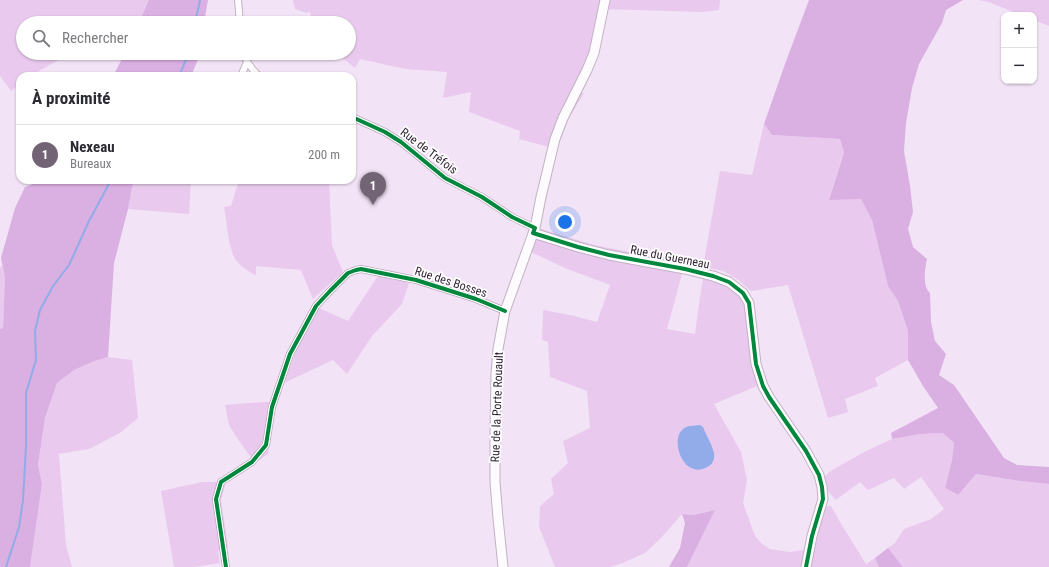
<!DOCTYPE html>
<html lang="fr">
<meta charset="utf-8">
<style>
:root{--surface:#fff;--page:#f2f2f3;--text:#2b2b33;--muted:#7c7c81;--line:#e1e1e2;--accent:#726475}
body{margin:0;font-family:"Roboto Condensed",sans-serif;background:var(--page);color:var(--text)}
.controls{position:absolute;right:12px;top:12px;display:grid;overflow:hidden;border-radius:8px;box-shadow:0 1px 3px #0004}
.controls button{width:36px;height:36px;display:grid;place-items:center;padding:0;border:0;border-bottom:1px solid var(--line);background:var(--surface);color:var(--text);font:20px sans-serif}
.you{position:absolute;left:565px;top:222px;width:14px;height:14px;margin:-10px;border:3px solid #fff;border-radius:50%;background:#1a73e8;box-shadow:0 0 0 6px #1a73e833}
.badge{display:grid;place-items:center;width:26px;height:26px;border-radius:50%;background:var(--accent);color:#fff;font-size:13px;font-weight:700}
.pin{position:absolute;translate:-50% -33px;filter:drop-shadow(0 1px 2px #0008)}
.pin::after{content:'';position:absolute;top:21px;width:14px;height:12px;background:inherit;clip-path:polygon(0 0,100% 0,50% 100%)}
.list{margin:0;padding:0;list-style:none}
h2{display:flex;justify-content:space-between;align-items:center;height:52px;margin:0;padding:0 16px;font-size:17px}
h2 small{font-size:13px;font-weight:400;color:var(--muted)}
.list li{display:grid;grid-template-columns:26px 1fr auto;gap:12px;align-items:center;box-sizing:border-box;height:60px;padding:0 16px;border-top:1px solid var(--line)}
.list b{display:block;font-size:15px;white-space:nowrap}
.list p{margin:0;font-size:13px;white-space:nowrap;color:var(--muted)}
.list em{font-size:13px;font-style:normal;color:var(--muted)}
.icon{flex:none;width:22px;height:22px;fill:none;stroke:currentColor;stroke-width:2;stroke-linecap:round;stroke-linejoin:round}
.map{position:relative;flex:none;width:1049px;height:567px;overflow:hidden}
.search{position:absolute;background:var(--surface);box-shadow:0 1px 3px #0004;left:16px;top:16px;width:340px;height:44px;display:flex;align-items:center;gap:10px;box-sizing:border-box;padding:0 14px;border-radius:22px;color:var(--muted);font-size:15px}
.panel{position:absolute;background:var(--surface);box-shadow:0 1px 3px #0004;left:16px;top:72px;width:340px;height:112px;border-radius:12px}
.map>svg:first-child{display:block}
.green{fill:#e9caee}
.forest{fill:#daafe2}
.water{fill:#91ace9}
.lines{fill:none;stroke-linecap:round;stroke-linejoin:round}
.stream{stroke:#91ace9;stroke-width:2}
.street-casing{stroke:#c0b3c2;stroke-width:8}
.secondary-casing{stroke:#c0b3c2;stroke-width:11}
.street{stroke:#fdfbfe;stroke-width:6}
.secondary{stroke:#fdfbfe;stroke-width:9}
.cycleway-casing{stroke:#fff;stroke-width:6}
.cycleway{stroke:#00873e;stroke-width:4}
.labels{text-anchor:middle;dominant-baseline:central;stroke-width:3.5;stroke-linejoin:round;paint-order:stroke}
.street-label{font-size:12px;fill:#2d1f30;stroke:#fff}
</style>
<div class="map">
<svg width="1049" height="567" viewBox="0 0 1049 567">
<rect width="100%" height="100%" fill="#f3e3f6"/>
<!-- green -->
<path class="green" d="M0,0H149V2L139,23H23V53H74L68,55L37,72L31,76H20V84L11,91L0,76Z
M293,0H720L719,10L703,12L599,9L590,53L578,81L571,92L584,93L568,120L557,149L519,139L520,131L469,112L471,92L443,98L447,72L405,69L360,59L355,68L336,53H349V23H313L310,12L306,13L295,9Z
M979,0H1049V26L1034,20V15H1021L991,3Z
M764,124L772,135L840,139L844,151L829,199H861L872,220L888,286L898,301L908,331V360L875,378L878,386L845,399L848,412L828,418L788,285L751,291L737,279L723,271L703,267L720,171L752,175Z
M191,180L189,214L128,209L133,182Z
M239,180H329L332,245L343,272L313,299L301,270L256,266V275C249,272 237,264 234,257C228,243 227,223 224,207L231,206Z
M538,228L594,245L685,263L667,329L695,334L700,297L703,278L723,285L737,294L744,302L747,318L752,361L757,386L714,404L741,452L747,480L743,503L755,536L762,544L770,549L790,552L815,548L825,506H831L840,522L866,564L875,558L879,567H687L715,510L694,515L682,514L661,538L645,553L620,564L610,567H555L539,527L540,506L554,494L551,479L568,463L563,441L590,428L587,391L550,377L548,342L542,340L543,310L570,315L597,322L610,285L565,268L529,251Z
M3,266L5,277L3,328L0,329V267Z
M378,276L409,283L402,304L372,336L347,374L333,360L284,383L298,345L319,308L348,321Z
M108,357L132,360L138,418L120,433L89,449L59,454L66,545L72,567H30L42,484L38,465L45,418L57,383L73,370L92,362Z
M276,401L273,415L268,454L255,463L237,438L229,425L225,405Z
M943,433L954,443L952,460L945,488L957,495L976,474L1020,481L1049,484V567H903L888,548L895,543L904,529L931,519L944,509L921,477L904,489L894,478L868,490L860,482L836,500L826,489L824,478L829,472L864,452L892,439L921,434Z
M202,482H226L221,500L228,547L218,551L220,563L194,567H174L161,491Z"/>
<!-- forest -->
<path class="forest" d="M149,0H208L204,23H139Z
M809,0H963L946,10L942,23L919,64L912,88L906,123L904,151L910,186L913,212L908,229L913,247L927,259C925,268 922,286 930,293L931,322L935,341L946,354L939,375L954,385L1004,458L1017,465L1049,467V484L1020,481L976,474L958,495L945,488L952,460L954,443L943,433L921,434L892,439L891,433L938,408L923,386L908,360V331L898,301L888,286L872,220L861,199L829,200L844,152L840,139L772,135L764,124L785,64Z
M125,53H199L197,62L191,76H113Z
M44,180H191L133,182L128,209L114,263L108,357L92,362L74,370L57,383L45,418L38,465L42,484L30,567H0V329L3,328L5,277L1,258L15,208L25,187Z
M715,510L687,567H669L680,548L685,523L682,514L694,515Z
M888,548L903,567H879L875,558Z"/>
<!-- water -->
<path class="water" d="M700,425L703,427C706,435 712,444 714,453C715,458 713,464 709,466C684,482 670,441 682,430C686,425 694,426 700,425Z"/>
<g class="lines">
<!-- stream -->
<path class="stream" d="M195,23L200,0
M179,76L189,53
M6,567L19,527L23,500L26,446V393L36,360L35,331L40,310L53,286L69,265L89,221L111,180"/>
<!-- street casing -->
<g class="street-casing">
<path id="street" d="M238,0L240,23
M243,53C247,63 251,69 259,76
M241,76L247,62
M352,117L385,132L401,142L445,178L482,197L512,217L535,228
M226,567L216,499L221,482L252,462L266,445L272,407L290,354L316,306L330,291L348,273L356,270L361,269L416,280L476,299L505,311"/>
</g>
<!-- secondary casing -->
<g class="secondary-casing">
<path id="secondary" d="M533,233L578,247L609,255L685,269L713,276L729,282L743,293L749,303L756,364L763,386L769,397L806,451L819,475L822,487L823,499L812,536L806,567
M503,567L498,518L495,482V433L496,374L498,349L505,311L535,228L541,197L555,139L563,118L587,70L594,53L605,0"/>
</g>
<!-- street -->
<use href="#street" class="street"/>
<!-- secondary -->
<use href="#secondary" class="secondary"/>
<!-- cycleway casing -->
<g class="cycleway-casing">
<path id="cycleway" d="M352,117L385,132L401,142L445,178L482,197L512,217L535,228L533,233L578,247L609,255L685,269L713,276L729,282L743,293L749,303L756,364L763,386L769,397L806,451L819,475L822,487L823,499L812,536L806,567
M226,567L216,499L221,482L252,462L266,445L272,407L290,354L316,306L330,291L348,273L356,270L361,269L416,280L476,299L505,311"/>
</g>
<!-- cycleway -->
<use href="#cycleway" class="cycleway"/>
</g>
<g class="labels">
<!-- street labels -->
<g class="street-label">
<text transform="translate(429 151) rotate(37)">Rue de Tréfois</text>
<text transform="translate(670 257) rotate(11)">Rue du Guerneau</text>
<text transform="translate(451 282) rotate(18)">Rue des Bosses</text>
<text transform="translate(497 407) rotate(-88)">Rue de la Porte Rouault</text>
</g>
</g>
</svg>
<div class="controls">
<button>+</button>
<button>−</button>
</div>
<div class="you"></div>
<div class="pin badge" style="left:373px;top:205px">1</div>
<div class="search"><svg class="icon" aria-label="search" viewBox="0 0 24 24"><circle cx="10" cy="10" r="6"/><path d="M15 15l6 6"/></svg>Rechercher</div>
<section class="panel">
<h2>À proximité<small></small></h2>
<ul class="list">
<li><span class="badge">1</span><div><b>Nexeau</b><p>Bureaux</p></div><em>200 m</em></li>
</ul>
</section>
</div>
